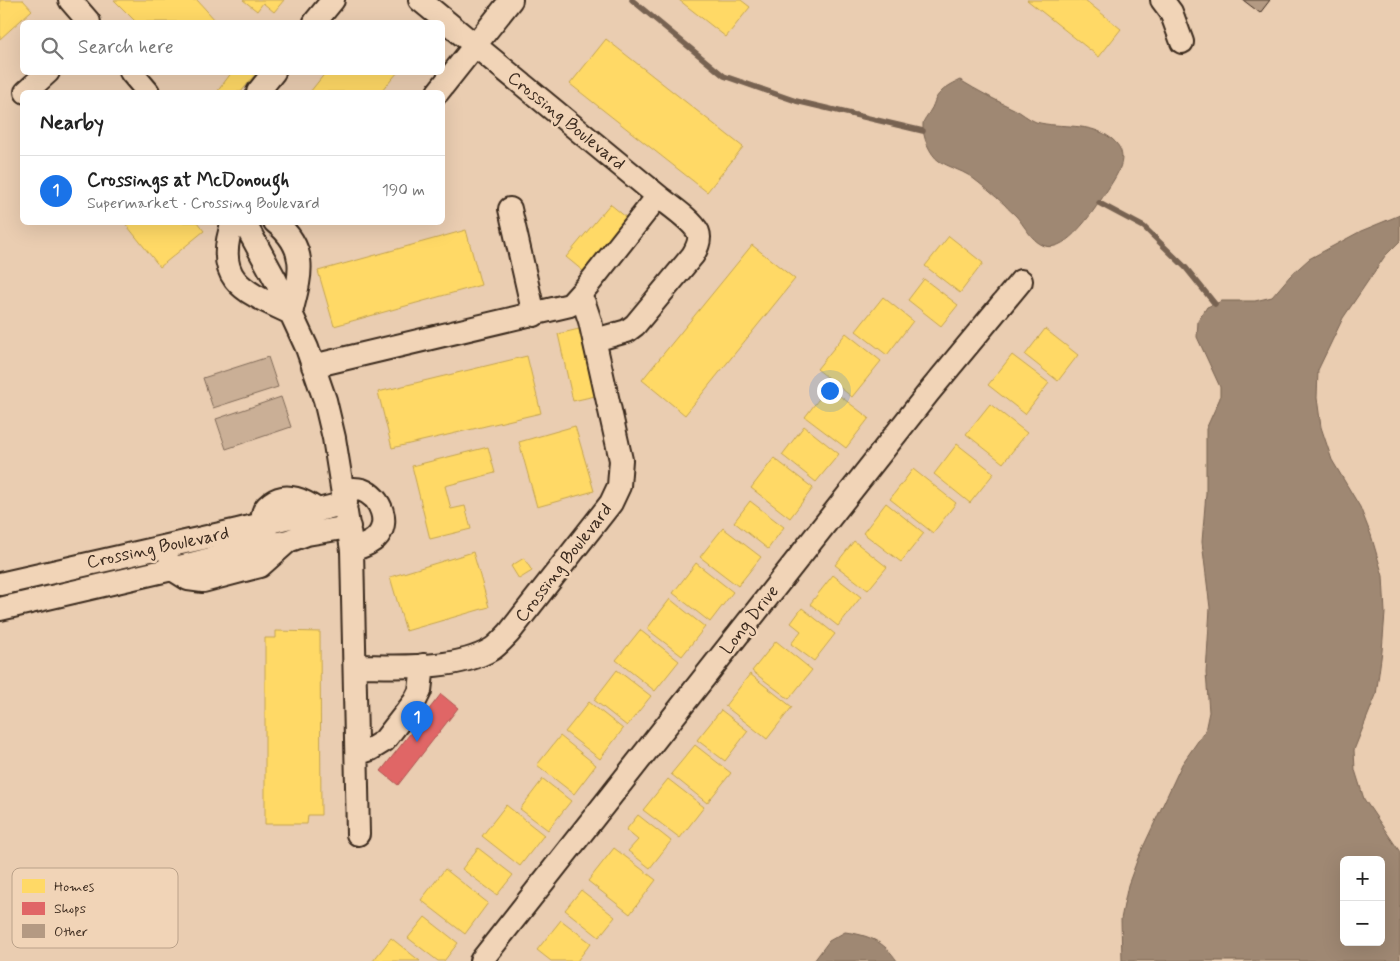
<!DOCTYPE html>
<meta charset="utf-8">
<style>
:root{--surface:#fff;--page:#f6f6f6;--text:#222;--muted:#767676;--line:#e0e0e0;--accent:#1a73e8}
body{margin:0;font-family:Mynerve,sans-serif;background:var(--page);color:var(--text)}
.controls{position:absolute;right:15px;bottom:15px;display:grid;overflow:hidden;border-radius:8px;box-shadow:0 5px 20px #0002}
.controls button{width:45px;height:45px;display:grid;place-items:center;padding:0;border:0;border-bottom:1px solid var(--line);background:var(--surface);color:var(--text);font:25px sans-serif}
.you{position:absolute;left:829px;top:390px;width:18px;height:18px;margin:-12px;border:4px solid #fff;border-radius:50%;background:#1a73e8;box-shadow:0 0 0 8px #1a73e833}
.badge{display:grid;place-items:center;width:32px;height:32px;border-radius:50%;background:var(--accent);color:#fff;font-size:16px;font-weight:700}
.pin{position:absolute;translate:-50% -41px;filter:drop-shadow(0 1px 2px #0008)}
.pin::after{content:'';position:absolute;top:26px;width:18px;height:15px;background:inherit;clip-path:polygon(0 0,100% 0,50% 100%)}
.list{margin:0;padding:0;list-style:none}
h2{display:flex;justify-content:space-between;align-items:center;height:65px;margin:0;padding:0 20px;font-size:21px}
h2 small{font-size:16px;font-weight:400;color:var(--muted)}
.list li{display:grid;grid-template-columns:32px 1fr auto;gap:15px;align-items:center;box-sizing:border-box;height:70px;padding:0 20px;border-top:1px solid var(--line)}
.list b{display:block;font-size:19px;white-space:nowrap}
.list p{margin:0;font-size:16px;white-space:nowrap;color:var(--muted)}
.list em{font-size:16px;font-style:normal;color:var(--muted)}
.icon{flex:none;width:28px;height:28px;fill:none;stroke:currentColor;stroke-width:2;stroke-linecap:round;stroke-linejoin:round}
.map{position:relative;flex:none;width:1400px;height:961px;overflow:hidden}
.search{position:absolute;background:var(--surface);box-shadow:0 5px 20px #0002;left:20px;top:20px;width:425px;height:55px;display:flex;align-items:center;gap:12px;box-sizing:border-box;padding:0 18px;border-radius:8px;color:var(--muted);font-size:19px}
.panel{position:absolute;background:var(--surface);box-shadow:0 5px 20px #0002;left:20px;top:90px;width:425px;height:135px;border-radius:8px}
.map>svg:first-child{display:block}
.green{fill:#caaf96;stroke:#826c5a}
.water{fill:#9f8873;stroke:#776251;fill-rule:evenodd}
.homes{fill:#ffd966;stroke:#c4a450}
.shops{fill:#e06666;stroke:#ae5450}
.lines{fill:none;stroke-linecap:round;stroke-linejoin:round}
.stream{stroke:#776251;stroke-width:5.5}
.building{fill:#b49a83;stroke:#3b2a1e}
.minor-casing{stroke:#3b2a1e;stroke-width:26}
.minor{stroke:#f1d4b7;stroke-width:22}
.labels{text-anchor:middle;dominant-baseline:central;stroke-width:5;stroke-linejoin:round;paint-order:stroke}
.street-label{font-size:18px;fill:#3b2a1e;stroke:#f1d4b7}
.key{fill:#f1d4b7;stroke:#baa189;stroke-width:1}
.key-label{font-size:14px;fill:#3b2a1e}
</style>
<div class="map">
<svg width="1400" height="961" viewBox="0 0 1400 961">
<rect width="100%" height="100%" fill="#eacdb1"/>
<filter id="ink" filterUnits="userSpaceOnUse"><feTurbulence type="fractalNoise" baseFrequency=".02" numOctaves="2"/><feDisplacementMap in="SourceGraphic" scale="10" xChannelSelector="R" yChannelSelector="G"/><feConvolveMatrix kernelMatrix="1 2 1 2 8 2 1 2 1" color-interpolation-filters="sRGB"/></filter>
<g filter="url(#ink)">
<!-- green -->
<path class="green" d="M268,357L278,387L213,408L203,378Z
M281,397L291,427L226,449L216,419Z"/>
<!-- water -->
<path class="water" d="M960,80C978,91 995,100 1014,109C1021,112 1028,119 1036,122C1062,129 1089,121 1112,139C1130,154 1120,170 1110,186C1099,203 1075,241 1055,246C1036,251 1026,227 1016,216C1012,212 1008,209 1005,205C994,195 982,185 970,176C960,170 949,167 939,161C930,155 922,136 923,124C923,120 928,115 930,111C933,107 934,102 936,98C942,89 951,84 960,80Z
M1400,215V241L1385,256L1343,318L1318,370L1317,398L1321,427L1332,460L1360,507L1371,535L1383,576L1385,613L1382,651L1376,695L1354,750L1355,770L1364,799L1400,852V961H1122L1121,919L1128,885L1138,858L1182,764L1205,731L1209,712L1206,673L1210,608L1202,542L1206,493V429L1220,398V387L1197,337L1198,321L1207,307L1222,301H1255L1272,297L1290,276L1309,259L1361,231ZM1344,860H1381V942H1344Z
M845,932C868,935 884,941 897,961H814L829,941Z"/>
<!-- homes -->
<path class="homes" d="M0,0H23L32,10L0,39Z
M114,0H197L216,21L214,22H136Z
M243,0H284L274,12L263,3L257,11Z
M679,0H741L750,7L726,37Z
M1027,0H1085L1121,29L1099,57Z
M606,39L743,147L707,192L570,84Z
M232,72H257L241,92H217Z
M326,72H398L381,92H310Z
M610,204L627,218L583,271L566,257Z
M124,222H197L204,231L160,267Z
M466,230L481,285L334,326L318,271Z
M949,236L983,263L960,293L925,266Z
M752,245L795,279L685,415L642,380Z
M924,279L958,305L941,326L908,300Z
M883,297L913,321L887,355L856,331Z
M579,329L595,396L573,401L558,334Z
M1045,329L1078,355L1058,381L1025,355Z
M846,333L881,361L852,397L817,369Z
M1012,355L1049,383L1025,414L988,385Z
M527,356L541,413L392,448L378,392Z
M828,387L869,418L846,448L805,417Z
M990,404L1027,433L1003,463L966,434Z
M575,426L594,491L537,507L519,442Z
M804,426L839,454L816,482L782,455Z
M957,444L994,473L970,503L934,474Z
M488,447L495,473L445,486L451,509L465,506L471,529L430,539L412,466Z
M774,458L813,488L790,518L751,488Z
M913,469L956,503L933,533L890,499Z
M750,501L784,527L768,549L734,522Z
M886,503L924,533L901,562L863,533Z
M723,528L761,557L738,586L700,557Z
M854,541L887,567L868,590L835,565Z
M473,552L489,607L406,631L390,577Z
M524,558L532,571L519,579L511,566Z
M696,563L733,592L710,622L673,593Z
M833,575L861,597L838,626L810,604Z
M670,599L705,627L682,656L647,629Z
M802,608L835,634L814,661L791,644L801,631L791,623Z
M640,630L679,661L655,691L616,660Z
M276,631L320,632L321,815H308L307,824H265V638H276Z
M776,641L812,670L789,699L752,671Z
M617,670L651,696L627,726L594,700Z
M750,674L792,707L767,739L725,706Z
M589,702L623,729L600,759L565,732Z
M721,710L748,731L725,761L697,740Z
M560,736L596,765L574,794L537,765Z
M695,745L731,773L707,803L671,774Z
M543,779L571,801L548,830L520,809Z
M668,779L704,807L680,838L643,810Z
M506,805L544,835L520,866L482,836Z
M638,815L671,841L650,868L628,851L638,840L626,830Z
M478,848L513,875L497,895L462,869Z
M614,848L656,880L630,914L588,881Z
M445,869L488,903L465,934L421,900Z
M581,890L615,917L599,937L565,910Z
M425,917L458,943L444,961H438L408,938Z
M561,920L591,943L577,961H551L537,950Z
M391,938L420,961H373Z"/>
<!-- shops -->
<path class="shops" d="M441,694L458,708L398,785L381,771Z"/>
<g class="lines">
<!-- stream -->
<path class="stream" d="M632,0L724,76L796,101L923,131
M1099,203L1144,227L1186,268L1215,304"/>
</g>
<!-- building -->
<path class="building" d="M1243,0H1270L1260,13Z"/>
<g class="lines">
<!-- minor casing -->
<g class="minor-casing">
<path id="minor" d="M70,0L89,22
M420,0L658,196C669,205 692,220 698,232C701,239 697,248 693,255L635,325L627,331L595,340
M1162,0L1171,12L1182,42
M315,22L333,0
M131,72L148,92
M26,92L48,72
M258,92L274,72
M438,92L511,0
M510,209L534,315
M233,222C212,281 245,292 291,313C300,277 310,250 275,222
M244,222L276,281L307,348L325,400L334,438L352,550L358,834
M313,366L570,305L588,285L658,196
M343,490C349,489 356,488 362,490C381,497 391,523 376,538C369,545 360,547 352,550
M266,535C265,529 262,521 263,515C263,510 267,506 271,503C287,491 304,501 318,510
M170,563L172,569L188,579L203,581L260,566L287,542
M0,584L238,530L346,503
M0,609L172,569L242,551L288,541L307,534L349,527
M355,666C396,666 456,671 492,649C498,645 504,638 509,633L611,503L619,486L621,460L590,321L584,303L578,297
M357,754L371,749L384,741L415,701L420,691L423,665
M481,961L929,392L1021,281"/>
</g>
<!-- minor -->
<use href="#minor" class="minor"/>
</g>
</g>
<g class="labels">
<!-- street labels -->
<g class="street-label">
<text transform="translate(566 121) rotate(39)">Crossing Boulevard</text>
<text transform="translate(158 548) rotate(-12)">Crossing Boulevard</text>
<text transform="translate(564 563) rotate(-52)">Crossing Boulevard</text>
<text transform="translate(750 620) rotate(-52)">Long Drive</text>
</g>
</g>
<!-- legend -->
<rect x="12" y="868" width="166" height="80" rx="8" class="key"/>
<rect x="22" y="879" width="23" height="14" fill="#ffd966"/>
<rect x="22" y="902" width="23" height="13" fill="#e06666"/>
<rect x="22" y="924" width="23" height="14" fill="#b49a83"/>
<g class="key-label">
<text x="54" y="891">Homes</text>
<text x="54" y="913">Shops</text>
<text x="54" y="936">Other</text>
</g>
</svg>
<div class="controls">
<button>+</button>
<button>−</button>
</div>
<div class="you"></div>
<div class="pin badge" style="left:417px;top:742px">1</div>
<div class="search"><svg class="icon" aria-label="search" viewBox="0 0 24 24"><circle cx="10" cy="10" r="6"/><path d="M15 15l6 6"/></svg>Search here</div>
<section class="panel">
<h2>Nearby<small></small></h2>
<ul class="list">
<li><span class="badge">1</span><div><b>Crossings at McDonough</b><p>Supermarket · Crossing Boulevard</p></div><em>190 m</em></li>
</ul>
</section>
</div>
